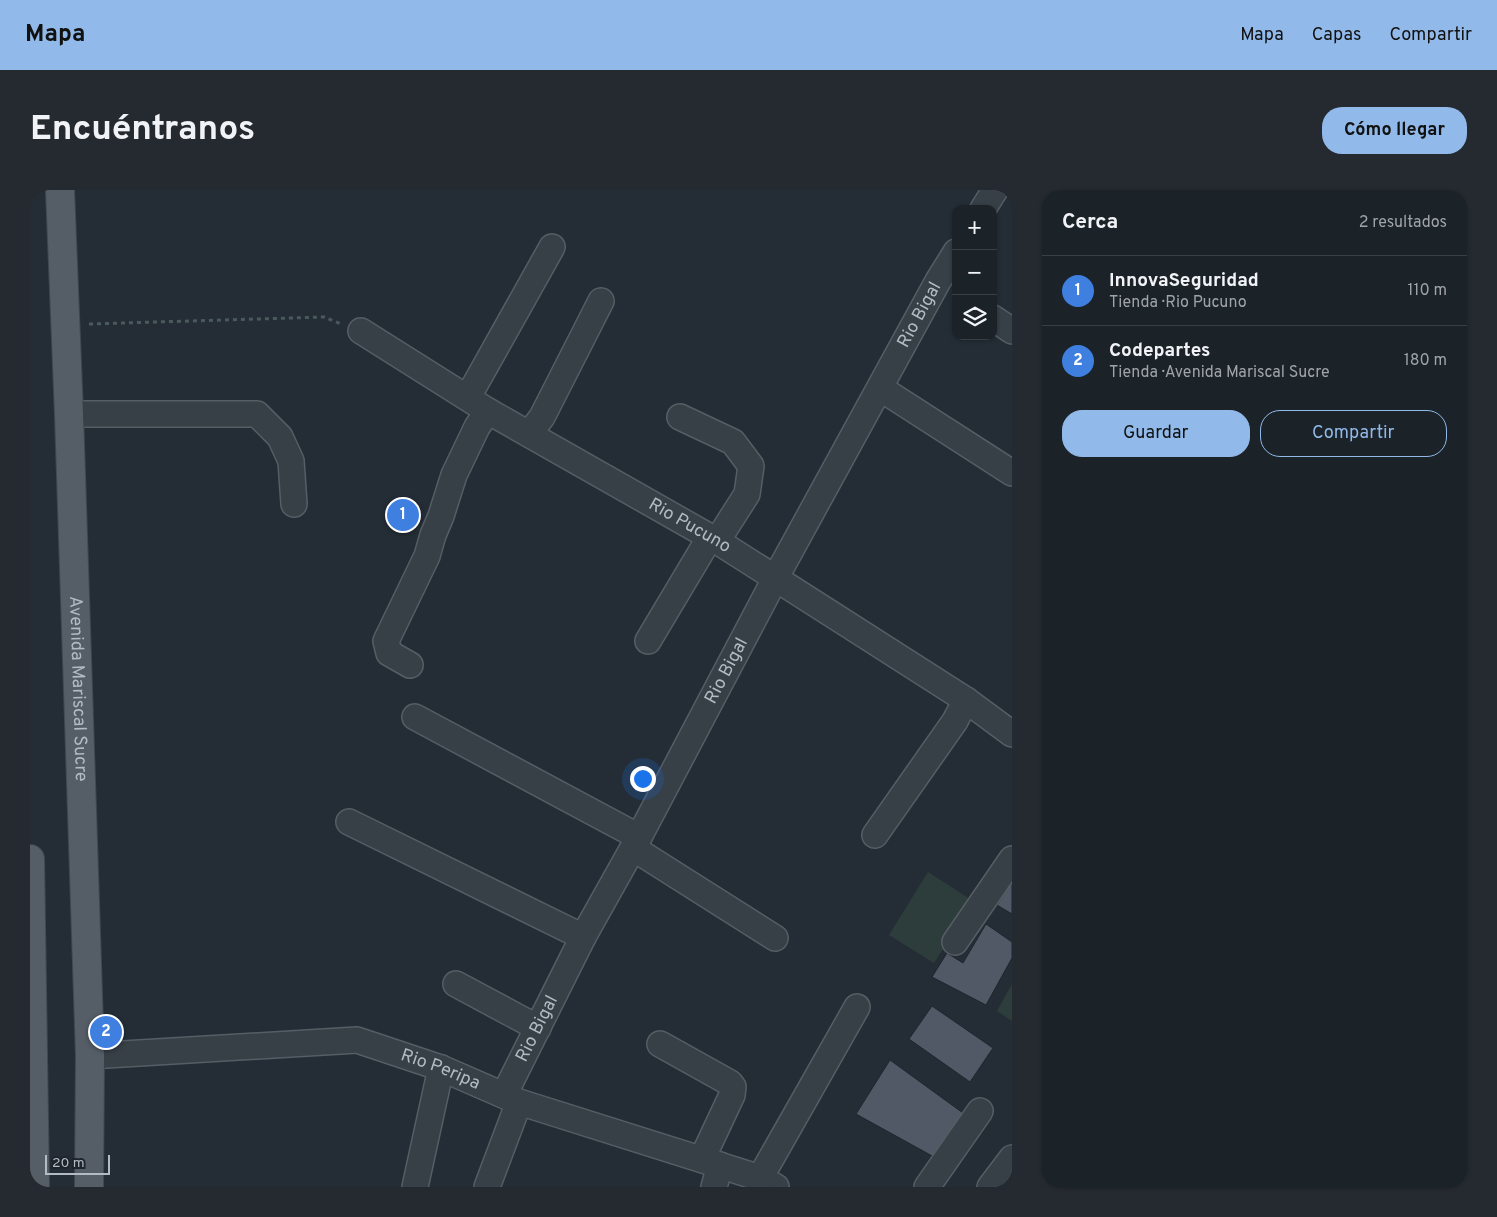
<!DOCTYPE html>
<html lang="es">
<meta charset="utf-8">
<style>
:root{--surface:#1b2228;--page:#242a30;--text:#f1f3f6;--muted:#a0a4a8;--line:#393f45;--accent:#91b9e9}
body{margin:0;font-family:Overpass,sans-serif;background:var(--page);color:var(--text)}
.controls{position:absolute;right:15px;top:15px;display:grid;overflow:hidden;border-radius:10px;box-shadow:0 1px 4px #0004}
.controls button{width:45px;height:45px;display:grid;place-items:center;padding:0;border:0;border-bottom:1px solid var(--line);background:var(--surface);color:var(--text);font:25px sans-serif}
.scale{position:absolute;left:15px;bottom:12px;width:65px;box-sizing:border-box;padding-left:5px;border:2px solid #b2bac3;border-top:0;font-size:14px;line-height:18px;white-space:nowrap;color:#b2bac3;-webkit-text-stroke:4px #1d242c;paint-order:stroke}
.you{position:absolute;left:612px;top:588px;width:18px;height:18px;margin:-12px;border:4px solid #fff;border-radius:50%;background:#1a73e8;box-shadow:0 0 0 8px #1a73e833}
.badge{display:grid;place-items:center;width:32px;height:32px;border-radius:50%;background:var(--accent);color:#fff;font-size:16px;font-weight:700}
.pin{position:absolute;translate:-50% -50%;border:2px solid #fff;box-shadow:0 1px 5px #0006}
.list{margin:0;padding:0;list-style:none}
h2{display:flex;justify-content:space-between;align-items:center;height:65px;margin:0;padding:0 20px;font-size:21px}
h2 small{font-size:16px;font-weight:400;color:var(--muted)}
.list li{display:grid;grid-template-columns:32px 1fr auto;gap:15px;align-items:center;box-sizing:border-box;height:70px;padding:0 20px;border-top:1px solid var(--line)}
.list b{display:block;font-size:19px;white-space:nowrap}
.list p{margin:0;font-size:16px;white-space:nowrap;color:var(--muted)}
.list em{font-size:16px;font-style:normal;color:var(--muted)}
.actions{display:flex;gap:10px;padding:15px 20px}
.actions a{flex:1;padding:11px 0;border:1px solid var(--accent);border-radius:20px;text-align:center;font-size:18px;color:var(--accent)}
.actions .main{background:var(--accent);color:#111}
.icon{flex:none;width:28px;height:28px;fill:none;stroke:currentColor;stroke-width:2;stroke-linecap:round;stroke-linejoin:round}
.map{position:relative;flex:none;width:982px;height:997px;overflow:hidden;border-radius:20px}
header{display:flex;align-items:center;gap:30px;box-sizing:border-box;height:70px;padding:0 25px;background:var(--accent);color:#111}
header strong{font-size:24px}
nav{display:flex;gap:28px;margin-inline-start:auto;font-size:18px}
.intro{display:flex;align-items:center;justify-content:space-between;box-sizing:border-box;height:120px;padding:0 30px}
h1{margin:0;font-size:35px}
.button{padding:12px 22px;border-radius:20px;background:var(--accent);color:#111;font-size:18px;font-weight:700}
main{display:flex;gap:30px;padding:0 30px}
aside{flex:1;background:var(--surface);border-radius:20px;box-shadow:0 1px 4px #0004}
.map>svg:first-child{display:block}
.green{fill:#2c3d3c}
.building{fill:#505965;stroke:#1f262e}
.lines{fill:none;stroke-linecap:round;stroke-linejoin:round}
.minor-casing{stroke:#555d65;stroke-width:28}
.major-casing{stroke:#414850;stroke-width:30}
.path{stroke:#4a5a5c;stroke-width:3;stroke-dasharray:4 4;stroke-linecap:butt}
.minor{stroke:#373f47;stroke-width:25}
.major{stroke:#555e67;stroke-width:28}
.labels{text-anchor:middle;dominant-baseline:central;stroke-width:4;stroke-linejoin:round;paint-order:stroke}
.street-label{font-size:18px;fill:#b2bac3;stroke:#1d242c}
</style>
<header>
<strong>Mapa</strong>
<nav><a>Mapa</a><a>Capas</a><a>Compartir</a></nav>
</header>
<div class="intro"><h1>Encuéntranos</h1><a class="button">Cómo llegar</a></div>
<main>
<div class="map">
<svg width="982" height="997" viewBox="0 0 982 997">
<rect width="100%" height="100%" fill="#242d36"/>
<!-- green -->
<path class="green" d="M898,682L943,711L904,773L859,745Z
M982,794V831L967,821Z"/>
<!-- building -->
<path class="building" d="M982,692V724L967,715Z
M956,734L982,752V768L956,815L902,787L917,763L933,773Z
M902,816L963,858L940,892L879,849Z
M860,870L933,923L904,967L826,924Z"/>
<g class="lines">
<!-- minor casing -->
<g class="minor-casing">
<g id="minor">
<path d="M953,19L965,0"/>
<path d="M963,128L982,141"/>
<path id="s1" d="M331,141L458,221L687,351L936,510L982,544"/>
<path d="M850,198L982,283"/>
<path d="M438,207L522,57"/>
<path d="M39,224H227L250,247L261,271L264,314"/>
<path d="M650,227L703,252L721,276L717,304L687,351"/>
<path d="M499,244L512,227L571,111"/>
<path d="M618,451L680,347"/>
<path d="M380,475L359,463L356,451L397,366L403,345L411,326L424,285L447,237L458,221"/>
<path d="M385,527L609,647"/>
<path d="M319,632L553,747"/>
<path d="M845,645L925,531L936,510"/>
<path d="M603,658L745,748"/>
<path d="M925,752L982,669"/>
<path d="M426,794L508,838"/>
<path d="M630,854L700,893L703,897L702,905L672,969"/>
<path id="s2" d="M60,866L327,850L411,878L489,912L730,988L746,997"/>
<path id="s3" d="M474,905L553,747L609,647L746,387L908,91L926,62"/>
<path d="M730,988L827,817"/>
<path d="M385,997L411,878"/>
<path d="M457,997L489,912"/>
<path d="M684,997L690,975"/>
<path d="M897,997L950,921"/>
<path d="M960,997L982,968"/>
</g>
</g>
<!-- major casing -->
<g class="major-casing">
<g id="major">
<path id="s4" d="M30,0L39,224L60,866L59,997"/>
<path d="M0,669L5,997"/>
</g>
</g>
<!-- path -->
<path class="path" d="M59,134L294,127L311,134"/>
<!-- minor -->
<use href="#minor" class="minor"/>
<!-- major -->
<use href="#major" class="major"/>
</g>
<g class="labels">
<!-- street labels -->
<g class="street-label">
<text stroke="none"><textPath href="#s3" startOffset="884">Rio Bigal</textPath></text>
<text stroke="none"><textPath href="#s1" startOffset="382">Rio Pucuno</textPath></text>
<text stroke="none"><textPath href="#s3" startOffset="479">Rio Bigal</textPath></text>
<text stroke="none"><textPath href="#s4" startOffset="499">Avenida Mariscal Sucre</textPath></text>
<text stroke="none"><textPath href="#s3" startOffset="74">Rio Bigal</textPath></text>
<text stroke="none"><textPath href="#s2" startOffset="356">Rio Peripa</textPath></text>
</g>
</g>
</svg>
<div class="controls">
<button>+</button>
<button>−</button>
<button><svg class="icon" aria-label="layers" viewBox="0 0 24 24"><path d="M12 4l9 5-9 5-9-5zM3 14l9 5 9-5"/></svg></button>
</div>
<div class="scale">20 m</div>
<div class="you"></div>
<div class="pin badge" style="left:373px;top:325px;background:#3f7fe0">1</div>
<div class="pin badge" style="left:76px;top:842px;background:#3f7fe0">2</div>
</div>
<aside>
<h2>Cerca<small>2 resultados</small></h2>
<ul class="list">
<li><span class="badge" style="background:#3f7fe0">1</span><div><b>InnovaSeguridad</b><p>Tienda · Rio Pucuno</p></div><em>110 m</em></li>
<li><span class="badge" style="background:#3f7fe0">2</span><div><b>Codepartes</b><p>Tienda · Avenida Mariscal Sucre</p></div><em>180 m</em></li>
</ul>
<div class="actions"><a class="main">Guardar</a><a>Compartir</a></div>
</aside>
</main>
